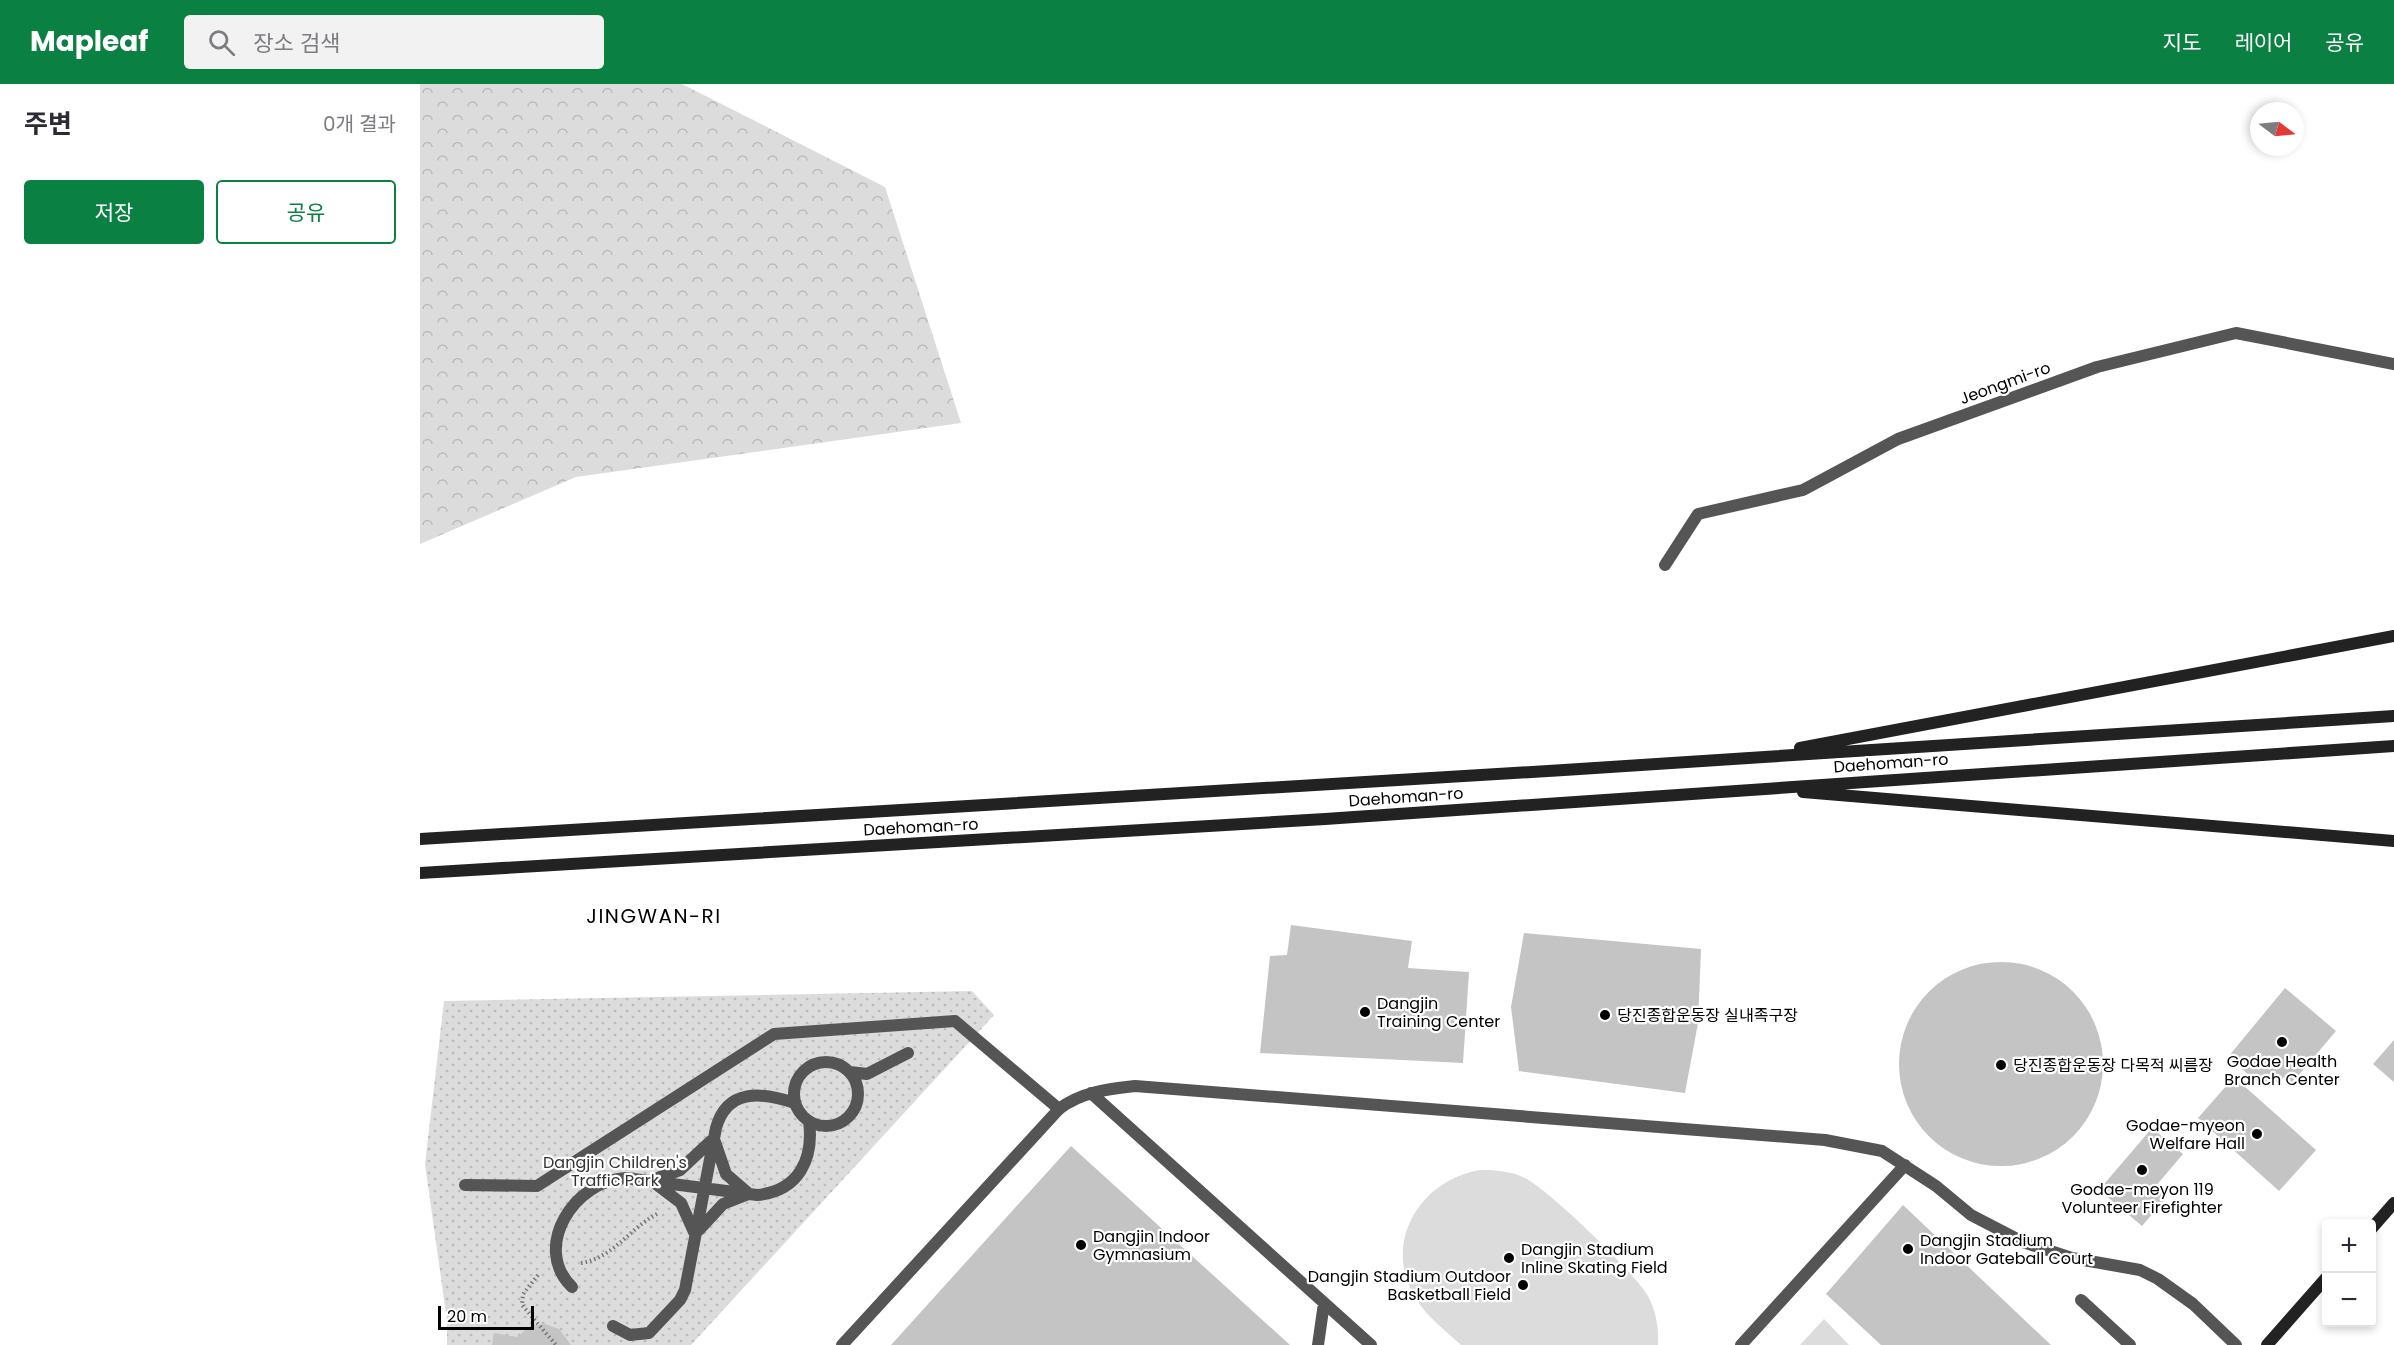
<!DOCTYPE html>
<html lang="ko">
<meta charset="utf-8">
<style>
:root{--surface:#fff;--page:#f2f2f3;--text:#2b2b33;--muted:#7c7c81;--line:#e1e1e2;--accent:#0b8043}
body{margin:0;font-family:Poppins,"Noto Sans KR",sans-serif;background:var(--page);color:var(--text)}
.controls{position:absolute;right:18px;bottom:18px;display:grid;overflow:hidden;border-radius:6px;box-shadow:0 3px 9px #0003}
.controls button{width:54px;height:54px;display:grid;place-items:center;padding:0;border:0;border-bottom:2px solid var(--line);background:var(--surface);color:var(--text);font:30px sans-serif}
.compass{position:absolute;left:1830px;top:18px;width:54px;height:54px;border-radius:50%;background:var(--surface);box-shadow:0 3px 9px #0003;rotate:106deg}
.scale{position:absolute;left:18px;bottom:15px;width:96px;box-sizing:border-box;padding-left:6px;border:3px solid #000;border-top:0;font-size:16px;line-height:21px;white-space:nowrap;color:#000;-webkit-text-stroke:4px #fff;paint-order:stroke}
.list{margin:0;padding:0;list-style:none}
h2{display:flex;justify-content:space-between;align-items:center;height:78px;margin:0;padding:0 24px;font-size:26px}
h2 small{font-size:20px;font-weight:400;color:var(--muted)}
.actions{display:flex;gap:12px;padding:18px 24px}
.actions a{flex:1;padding:14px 0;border:2px solid var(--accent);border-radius:6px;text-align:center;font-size:21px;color:var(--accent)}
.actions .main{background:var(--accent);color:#fff}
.icon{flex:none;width:33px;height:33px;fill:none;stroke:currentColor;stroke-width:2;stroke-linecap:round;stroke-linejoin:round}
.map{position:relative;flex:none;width:1974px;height:1261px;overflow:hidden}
header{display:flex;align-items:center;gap:36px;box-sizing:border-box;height:84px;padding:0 30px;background:var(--accent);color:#fff}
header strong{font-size:28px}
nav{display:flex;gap:33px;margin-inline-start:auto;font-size:21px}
.search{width:420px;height:54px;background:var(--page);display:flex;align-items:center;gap:15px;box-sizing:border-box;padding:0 21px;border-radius:6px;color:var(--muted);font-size:22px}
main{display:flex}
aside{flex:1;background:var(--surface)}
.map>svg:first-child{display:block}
.grass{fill:url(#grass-dots)}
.forest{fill:url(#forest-crowns)}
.pitch{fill:#dcdcdc}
.building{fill:#c4c4c4}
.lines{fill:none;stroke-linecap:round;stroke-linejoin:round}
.path{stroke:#777;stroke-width:4;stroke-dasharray:1.5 3;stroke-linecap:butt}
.lane{stroke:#555;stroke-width:12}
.street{stroke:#555;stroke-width:12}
.secondary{stroke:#222;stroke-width:12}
.poi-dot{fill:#000;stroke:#fff;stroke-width:2}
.labels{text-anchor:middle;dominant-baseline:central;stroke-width:4.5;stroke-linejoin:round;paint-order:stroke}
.street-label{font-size:16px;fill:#000;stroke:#fff}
.poi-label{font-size:16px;fill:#000;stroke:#fff;text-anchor:start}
.park-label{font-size:16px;fill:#333;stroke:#fff}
.quarter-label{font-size:20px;letter-spacing:1.5px;fill:#000;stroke:#fff}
</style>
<header>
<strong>Mapleaf</strong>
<div class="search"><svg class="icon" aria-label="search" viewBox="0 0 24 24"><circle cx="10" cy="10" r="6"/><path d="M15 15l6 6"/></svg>장소 검색</div>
<nav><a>지도</a><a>레이어</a><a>공유</a></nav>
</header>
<main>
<aside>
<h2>주변<small>0개 결과</small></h2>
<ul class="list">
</ul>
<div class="actions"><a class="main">저장</a><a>공유</a></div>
</aside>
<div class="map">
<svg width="1974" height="1261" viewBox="0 0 1974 1261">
<defs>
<pattern id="grass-dots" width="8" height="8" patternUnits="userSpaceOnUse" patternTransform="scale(1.5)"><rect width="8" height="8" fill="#dcdcdc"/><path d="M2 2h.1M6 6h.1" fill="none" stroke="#bbb" stroke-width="1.8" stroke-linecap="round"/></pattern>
<pattern id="forest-crowns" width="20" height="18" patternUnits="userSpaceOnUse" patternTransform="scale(1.5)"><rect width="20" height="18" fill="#dcdcdc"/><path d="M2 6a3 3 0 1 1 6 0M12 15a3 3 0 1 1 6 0" fill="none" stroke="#bbb"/></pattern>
</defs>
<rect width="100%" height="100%" fill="#fff"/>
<!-- grass -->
<path class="grass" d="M552,907L574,931L271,1261H27V1237L5,1080L24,917Z"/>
<!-- forest -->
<path class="forest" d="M0,0H262L465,103L541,339L156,393L0,460Z"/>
<!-- pitch -->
<path class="pitch" d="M1060,1086C1076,1086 1091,1087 1105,1094C1129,1106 1215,1189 1228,1212C1236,1227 1239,1244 1238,1261H1041C1026,1247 1007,1233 996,1215C961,1159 1000,1096 1060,1086Z
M1404,1235L1429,1261H1380Z"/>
<!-- building -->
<path class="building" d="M871,841L992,857L988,884L1049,888L1043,979L840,969L850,872L867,871Z
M1104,849L1281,865L1278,939L1265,1009L1099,987L1091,923Z
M1479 980a102 102 0 1 1 204 0a102 102 0 1 1-204 0Z
M1865,904L1916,947L1872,999L1864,993L1859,998L1845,1001L1837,998L1808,973Z
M1974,956V998L1953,980Z
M1814,993L1896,1066L1859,1107L1778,1034Z
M1732,1044L1763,1070L1735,1103L1747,1113L1722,1142L1679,1106Z
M651,1062L870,1261H471Z
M1483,1121L1631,1261H1461L1406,1210Z
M125,1240L139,1245L151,1261H72L74,1249L97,1253L110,1242Z"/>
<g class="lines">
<!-- path -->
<path class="path" d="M161,1179C194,1174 210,1143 239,1129
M118,1191L103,1210L102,1221L136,1261"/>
<!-- lane -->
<path class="lane" d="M374 1010a32 32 0 1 1 64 0a32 32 0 1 1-64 0Z
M430,988L447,990L488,969
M295,1058L306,1090L328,1109
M235,1095L260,1086L291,1057
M236,1100L261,1119L274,1148
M45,1101L117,1102L354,950L535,937L639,1025
M279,1146L303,1120L326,1111
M152,1203C111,1163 155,1096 206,1094L337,1111C379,1107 394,1075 389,1037
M1661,1216L1710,1261
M193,1242L210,1251L229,1249L260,1216L265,1206L296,1044C307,1004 342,1008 375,1019"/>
<!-- street -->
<path class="street" d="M1245,481L1278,430L1383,406L1478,355L1677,283L1816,249L1974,280
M671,1009L951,1261
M422,1261L639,1025C661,1008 688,1005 715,1002L1405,1056L1462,1067L1516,1102L1551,1131L1603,1158L1652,1174L1720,1186L1738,1195L1773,1220L1816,1261
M898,1261L904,1219
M1321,1261L1485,1081"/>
<!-- secondary -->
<path class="secondary" d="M1380,664L1974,552
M1383,708L1974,757
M0,755L1144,686L1974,632
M0,789L905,735L1974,662
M1952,1144L1974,1119
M1847,1261L1906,1194"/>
</g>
<!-- markers -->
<g class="poi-dot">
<circle cx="945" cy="928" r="6"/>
<circle cx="1185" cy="931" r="6"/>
<circle cx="1862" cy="958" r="6"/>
<circle cx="1581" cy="981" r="6"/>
<circle cx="1837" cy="1050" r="6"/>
<circle cx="1722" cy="1086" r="6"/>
<circle cx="661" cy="1161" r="6"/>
<circle cx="1488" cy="1165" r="6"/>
<circle cx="1089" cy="1174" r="6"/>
<circle cx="1103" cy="1201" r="6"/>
</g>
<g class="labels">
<!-- street labels -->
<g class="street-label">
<text transform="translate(1585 299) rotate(-20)">Jeongmi-ro</text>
<text transform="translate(1471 679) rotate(-4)">Daehoman-ro</text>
<text transform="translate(986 713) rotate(-4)">Daehoman-ro</text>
<text transform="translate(501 743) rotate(-3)">Daehoman-ro</text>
</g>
<!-- poi labels -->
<g class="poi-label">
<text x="957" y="919">Dangjin<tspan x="957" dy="18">Training Center</tspan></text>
<text x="1197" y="931">당진종합운동장 실내족구장</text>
<text x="1862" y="977" text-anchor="middle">Godae Health<tspan x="1862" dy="18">Branch Center</tspan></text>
<text x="1593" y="981">당진종합운동장 다목적 씨름장</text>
<text x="1825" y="1041" text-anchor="end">Godae-myeon<tspan x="1825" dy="18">Welfare Hall</tspan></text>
<text x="1722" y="1105" text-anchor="middle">Godae-meyon 119<tspan x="1722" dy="18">Volunteer Firefighter</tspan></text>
<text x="673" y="1152">Dangjin Indoor<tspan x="673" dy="18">Gymnasium</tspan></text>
<text x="1500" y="1156">Dangjin Stadium<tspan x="1500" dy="18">Indoor Gateball Court</tspan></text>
<text x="1101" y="1165">Dangjin Stadium<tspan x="1101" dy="18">Inline Skating Field</tspan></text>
<text x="1091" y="1192" text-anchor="end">Dangjin Stadium Outdoor<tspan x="1091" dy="18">Basketball Field</tspan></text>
</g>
<!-- park labels -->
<g class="park-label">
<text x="195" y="1078">Dangjin Children's<tspan x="195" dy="18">Traffic Park</tspan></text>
</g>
<!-- quarter labels -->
<g class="quarter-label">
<text x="234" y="832">JINGWAN-RI</text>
</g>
</g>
</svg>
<div class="controls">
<button>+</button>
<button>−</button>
</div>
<svg class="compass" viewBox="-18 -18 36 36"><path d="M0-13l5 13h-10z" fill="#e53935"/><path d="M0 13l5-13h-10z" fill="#7c7c81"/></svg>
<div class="scale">20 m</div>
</div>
</main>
